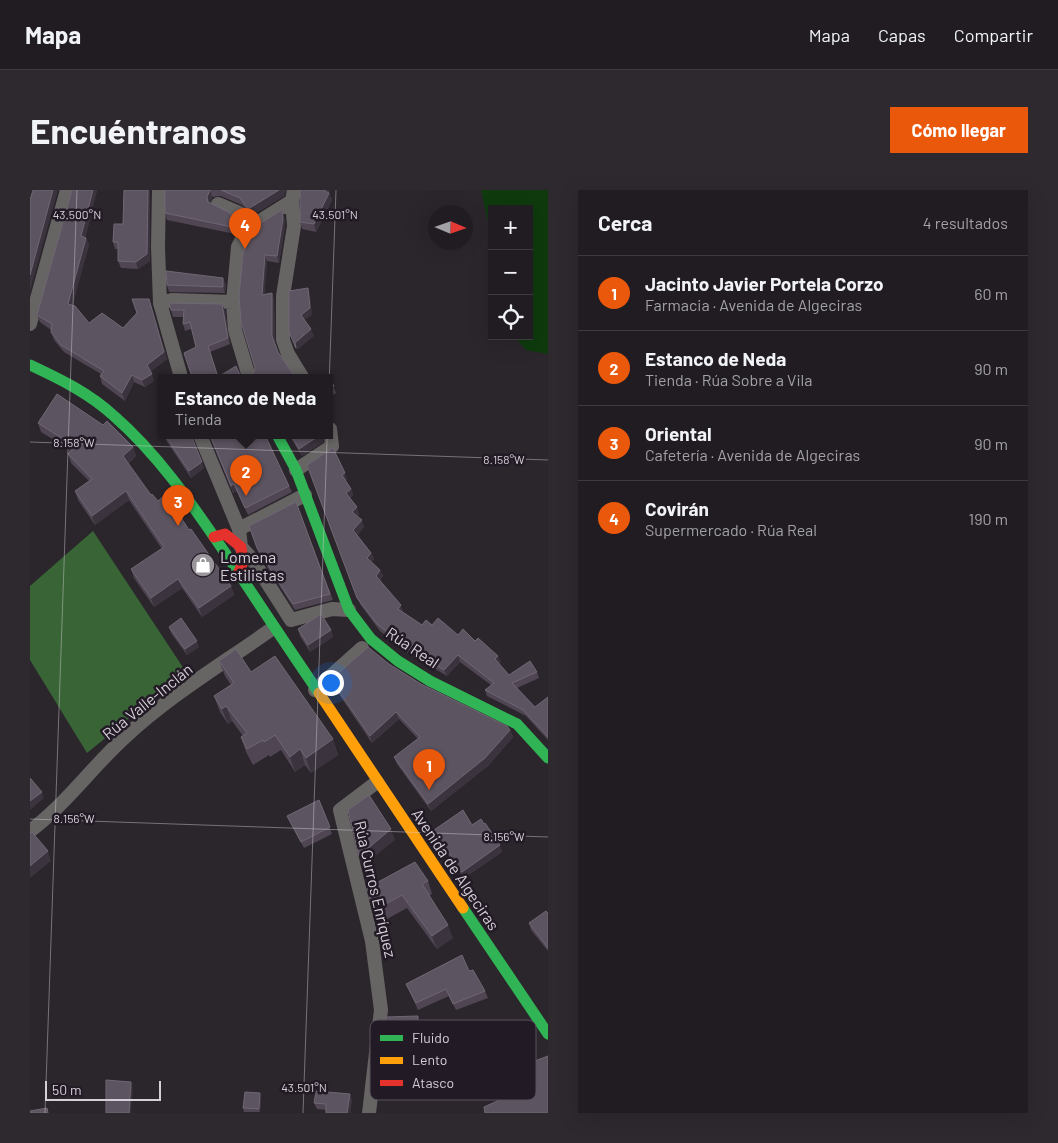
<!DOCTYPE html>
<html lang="es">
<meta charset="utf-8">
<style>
:root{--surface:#201c21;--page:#2d292e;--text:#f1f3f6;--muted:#a2a1a5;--line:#3d3a3f;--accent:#ea580c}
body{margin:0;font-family:Barlow,sans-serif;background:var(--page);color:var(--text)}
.controls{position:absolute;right:15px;top:15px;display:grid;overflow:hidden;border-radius:0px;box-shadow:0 5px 20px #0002}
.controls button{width:45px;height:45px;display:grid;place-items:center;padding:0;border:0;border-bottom:1px solid var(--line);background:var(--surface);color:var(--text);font:25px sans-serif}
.compass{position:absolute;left:398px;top:15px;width:45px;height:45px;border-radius:50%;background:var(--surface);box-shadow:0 5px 20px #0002;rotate:92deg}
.scale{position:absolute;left:15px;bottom:12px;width:116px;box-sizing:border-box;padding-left:5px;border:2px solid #d5cfd7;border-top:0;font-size:14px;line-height:18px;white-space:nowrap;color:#d5cfd7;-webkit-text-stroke:4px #221a25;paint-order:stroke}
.you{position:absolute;left:300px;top:492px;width:18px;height:18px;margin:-12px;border:4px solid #fff;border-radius:50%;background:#1a73e8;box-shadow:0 0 0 8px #1a73e833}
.badge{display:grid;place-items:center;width:32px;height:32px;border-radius:50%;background:var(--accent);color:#fff;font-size:16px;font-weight:700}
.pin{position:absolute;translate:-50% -41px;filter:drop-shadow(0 1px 2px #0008)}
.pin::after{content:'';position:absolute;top:26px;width:18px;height:15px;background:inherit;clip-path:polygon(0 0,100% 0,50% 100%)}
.popup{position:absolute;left:128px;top:184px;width:175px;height:65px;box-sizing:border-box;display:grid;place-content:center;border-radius:0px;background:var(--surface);filter:drop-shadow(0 1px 4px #0005);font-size:16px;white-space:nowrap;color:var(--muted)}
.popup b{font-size:19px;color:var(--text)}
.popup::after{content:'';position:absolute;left:50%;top:100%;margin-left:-10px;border:10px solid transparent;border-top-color:var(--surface)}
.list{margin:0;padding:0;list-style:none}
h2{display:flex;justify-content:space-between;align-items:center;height:65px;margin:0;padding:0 20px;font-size:21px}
h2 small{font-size:16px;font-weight:400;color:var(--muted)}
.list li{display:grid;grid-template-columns:32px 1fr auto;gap:15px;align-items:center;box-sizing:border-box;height:75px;padding:0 20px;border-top:1px solid var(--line)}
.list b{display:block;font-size:19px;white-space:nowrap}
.list p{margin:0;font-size:16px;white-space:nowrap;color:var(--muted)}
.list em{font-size:16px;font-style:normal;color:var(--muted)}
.icon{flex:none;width:28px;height:28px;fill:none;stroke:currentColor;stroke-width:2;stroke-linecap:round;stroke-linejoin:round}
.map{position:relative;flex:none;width:518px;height:923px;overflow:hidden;border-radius:0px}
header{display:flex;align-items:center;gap:30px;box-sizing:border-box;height:70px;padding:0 25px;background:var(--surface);border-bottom:1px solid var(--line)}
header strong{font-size:24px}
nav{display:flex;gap:28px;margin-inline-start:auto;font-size:18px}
.intro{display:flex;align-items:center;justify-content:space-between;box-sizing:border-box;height:120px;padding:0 30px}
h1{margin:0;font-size:35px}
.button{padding:12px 22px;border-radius:0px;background:var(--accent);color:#fff;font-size:18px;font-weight:700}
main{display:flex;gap:30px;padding:0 30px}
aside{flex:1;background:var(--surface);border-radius:0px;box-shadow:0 5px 20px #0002}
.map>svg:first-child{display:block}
.green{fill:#0e3a0d}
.forest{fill:#396536}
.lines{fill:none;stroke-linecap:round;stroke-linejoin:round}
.street{stroke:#676564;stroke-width:14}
.fast{stroke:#30b455;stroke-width:11}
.slow{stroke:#ff9f0a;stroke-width:11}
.jam{stroke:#e5322d;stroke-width:11}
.wall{fill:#4f4553}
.shaded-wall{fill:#3b333d}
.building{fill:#5d5461;stroke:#706774}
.ticks{fill:none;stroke:#d5cfd7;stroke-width:1;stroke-opacity:0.45}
.labels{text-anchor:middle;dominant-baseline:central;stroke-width:5;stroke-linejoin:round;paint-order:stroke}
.poi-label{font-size:16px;fill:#d5cfd7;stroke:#221a25;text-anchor:start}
.street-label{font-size:16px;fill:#d5cfd7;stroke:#221a25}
.key{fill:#221a25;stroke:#58505a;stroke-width:1}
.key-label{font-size:14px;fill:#d5cfd7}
.ticks-label{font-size:12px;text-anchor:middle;fill:#d5cfd7;stroke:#221a25;stroke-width:5;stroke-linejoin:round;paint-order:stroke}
</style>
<header>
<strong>Mapa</strong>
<nav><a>Mapa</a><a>Capas</a><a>Compartir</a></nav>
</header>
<div class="intro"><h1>Encuéntranos</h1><a class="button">Cómo llegar</a></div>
<main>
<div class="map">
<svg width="518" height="923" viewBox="0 0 518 923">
<rect width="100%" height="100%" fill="#2b262c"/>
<!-- green -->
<path class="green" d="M451,0H518V164L496,160L484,146H499V19H462V50Z"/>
<!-- forest -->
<path class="forest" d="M63,341L156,482L57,563L0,470V396Z"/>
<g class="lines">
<!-- street -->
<path class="street" d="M129,0L128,57L130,113L151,187
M262,11L264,36L253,106V150L258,164L272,187
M188,14L209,23L217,39
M130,113L142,110L203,112
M0,134L37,0
M219,187L205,140L203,112L208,57L217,39L262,11L264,0
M170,245L209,339L211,357L222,369L261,430L302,419L319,420
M266,280L302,256L300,239
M209,339L275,305
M285,500L332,458
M0,641C36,614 62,577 95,547C140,505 194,473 243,438
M339,923L351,820L342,751L310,620L347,592"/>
<!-- fast -->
<path class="fast" d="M0,175C30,189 59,203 84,226C131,267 165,319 200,370C229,414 259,459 289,503
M247,245L266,280L319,420L341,449L368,471L400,491L487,534L518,568
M433,718L518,844"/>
<!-- slow -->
<path class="slow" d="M289,503L433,718"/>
<!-- jam -->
<path class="jam" d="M184,347L195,344L211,357L213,372L208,384"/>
</g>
<!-- wall -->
<path class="wall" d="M42,0H67L55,48H56L59,55L42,115L59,133L93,138L119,109L137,169L120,182L124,191L115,197L104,192L95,211L72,194L70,186L71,184L34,162L24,150L21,142V140L10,132L7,125Z
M94,0H120V71L108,79L91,78L88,71V59H85L83,52L93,34Z
M135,0H256L254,6L221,26L212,15L191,6L182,7L180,13L207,39L205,44L137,30L135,23Z
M299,3L302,10L286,42L272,39L270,32Z
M252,20L254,26L255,36L249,73L237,71L234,104L242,103L244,110L245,153L248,162L223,187L225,178L209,106Z
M196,94L195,103L139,102L137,95Z
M141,120H195L200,154L180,162L166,157L161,139L155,141L153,134V127H143Z
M300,189L306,203L300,206Z
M8,233L103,257L106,266L98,274L121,305L159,340L201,396L204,405L172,427L152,398L124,417L104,388L101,379L132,359L99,310L65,335L48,310L45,301L59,291L41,273L38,264L40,260L11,242Z
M134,245L174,278L161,288L136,250Z
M179,245H237L236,249L259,296L262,302L218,325L207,301L203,303Z
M259,245H292L293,252L272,266Z
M277,275L317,289L315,291L321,299L323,305L320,308L329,324L327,326L334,337L327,345L341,363L344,369L341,372L350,380L353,386L350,390L373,421V422L392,435H402L445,451L471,472L469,474L479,485L507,482L509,488L487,498L505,517L518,507V550L496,526L457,506L455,500L461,495L430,472L417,486L375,461L350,441L330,414Z
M266,312L303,410L265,420L229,364L219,336Z
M139,437L169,457L157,465L141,443Z
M268,439L301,440L303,447L280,462L270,446Z
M189,471L221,482L303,549L308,565L281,583L275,575L265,582L251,560L240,567L239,565L223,575L216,562L211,547L213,546L202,531L198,534L190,522L184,506L201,495L195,486Z
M359,474L391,494L480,540L483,547L458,576L401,621L367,574L364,567L388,549L369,529L342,553L304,497L301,490Z
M289,610L302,644L274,658L260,632L257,626Z
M454,634L472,662L434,688L406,647L404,640L442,635Z
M398,691L402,704L399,706L423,748L407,759L377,718L348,734L343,721Z
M518,723V761L501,740L499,733Z
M439,781L455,801L458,808L426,820L419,806L388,820L376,794Z
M388,826L390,833V852H380V868L358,867L356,861Z
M434,864L467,885L453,894L437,870Z
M231,906L230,922H214L213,918Z
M322,910L320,923H296V920L287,919L284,913Z"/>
<!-- shaded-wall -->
<path class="shaded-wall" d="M23,0H28L0,101V85Z
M63,0H67L54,54L51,46Z
M118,0H120V71L108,79L106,72Z
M180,0L182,7L179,15L177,7Z
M249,0H256L254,6L221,26L218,19Z
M295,0H300L299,4V3L302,10L286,42L284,34Z
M252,20L254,26L255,36L249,73L247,66Z
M205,32L207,39L205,44L202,37Z
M56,48L59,55L41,122L38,114Z
M235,65L237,71L234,111L232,105Z
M193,88L196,94L195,103L193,97Z
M278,98L280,104L282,125L273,131L271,125Z
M242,103L244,110L245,153L242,146Z
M119,109L137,169L119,183L117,175Z
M192,114L195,120L200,154L198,148Z
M281,139L284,146L267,160L265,153Z
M122,184L124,191L115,197L112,190Z
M102,185L104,192L95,211L92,203Z
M290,245H292L293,252L272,266L269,259Z
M103,257L106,266L97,275L93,266Z
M172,272L174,278L161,288L159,281Z
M315,283L317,289L314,292L312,285Z
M204,294L207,301L203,303L201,296Z
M321,299L323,305L319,309L316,303Z
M96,301L99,310L65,335L62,326Z
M327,317L329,324L324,328L322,322Z
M332,330L334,337L325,346L323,340Z
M341,363L344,369L339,375L337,368Z
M350,380L353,386L348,392L346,386Z
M148,389L152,398L124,417L121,408Z
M201,396L204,405L172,427L169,418Z
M371,415L373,421L370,425L368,419Z
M301,440L303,447L280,462L278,455Z
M167,451L169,457L157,465L155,459Z
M428,465L430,472L417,486L414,480Z
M468,466L471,472L468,475L465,469Z
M196,516L202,531L198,534L192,519Z
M366,522L369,529L342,553L340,546Z
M480,540L483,547L458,576L401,621L398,614Z
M303,549L308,565L281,583L276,568Z
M270,559L275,575L265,582L260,567Z
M12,602L14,608L0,620V611Z
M361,639L365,650L333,676L329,666Z
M470,655L472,662L434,688L432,682Z
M18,661L21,671L0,688V676Z
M418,735L423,748L407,759L402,746Z
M388,826L390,833V852L387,845Z
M378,846L380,852V868L378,861Z
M465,878L467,885L453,894L450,888Z
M101,892L103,898L101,923H99Z
M230,903L231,906L230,922L229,919Z
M320,904L322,910L320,923H317Z"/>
<!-- building -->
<path class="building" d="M3,0H23L0,85V10Z
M42,0H63L51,46L56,48L38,114L45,116L59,133L72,123L93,138L107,123L102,109H119L134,162L117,175L122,184L112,190L102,185L92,203L70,186L74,181L31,155L21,142L22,134L7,125Z
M94,0H118L117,64L106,72L88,71V52H83L84,34H93Z
M135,0H181H180L177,7L178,12L200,23L205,32L202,37L135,23Z
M191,0H249L218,19L210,8Z
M270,0H295V1L299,3L284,34L270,32Z
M252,20L253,29L247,66L235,65L232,105L242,103V146L248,162L265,187H221H223L225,178L211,132L209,106L213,63L221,39Z
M136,81L193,88V97L137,95Z
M278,98L280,118L271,125L281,139L265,153L266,158L259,142V101Z
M139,113L192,114L198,148L178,156L188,187H162L154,163L166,157L160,132L153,134L154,120H141Z
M206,176L211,187H188Z
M297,184L299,187H291Z
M300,189L304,196L300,199Z
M27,204L73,235L77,231L103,257L93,266L121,305L122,304L128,311L136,304L159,340L161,339L201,396L169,418L148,389L121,408L101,379L134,357L96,301L62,326L45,301L62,289L38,264L44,256L8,233Z
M135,245H161L172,272L159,281Z
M180,245H235L259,296L215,318L204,294L201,296Z
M261,245H290L269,259Z
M303,258L315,283L312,285L321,299L316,303L327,317L322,322L332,330L323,340L341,363L337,368L350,380L346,386L371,415L368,419L392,435L396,430L402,435L408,428L428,445L433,439L445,451L448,448L468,466L465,469L479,485L500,471L507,482L482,493L505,517L518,507V547L493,520L455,500L464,493L428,465L414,480L373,455L347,434L327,408L277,275Z
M266,312L300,404L263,414L227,358L219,336Z
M291,424L301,440L278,455L268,439Z
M151,428L167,451L155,459L139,437Z
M338,457L359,474L391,494L477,536L480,540L455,568L398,614L364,567L390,547L366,522L340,546L301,490Z
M206,459L221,482L245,466L303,549L276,568L270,559L260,567L245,545L234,552L233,550L217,559L211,547L217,543L196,516L192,519L184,506L204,493L189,471Z
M0,588L12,602L0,611Z
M339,605L361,639L329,666L318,620Z
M289,610L300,637L271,652L257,626Z
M433,620L442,635L451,629L454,634L455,633L470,655L432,682L404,640Z
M2,642L18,661L0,676V644Z
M385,672L398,691L392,694L418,735L402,746L372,705L343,721L337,698Z
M516,721L518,723V758L499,733Z
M432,765L439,781L443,780L455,801L423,814L416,799L386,813L376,794Z
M388,826L387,845L378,846V861H356V827Z
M451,854L465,878L450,888L434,864Z
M518,866V923H455L454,917L483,904L475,882Z
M76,890L101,892L99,923H76Z
M286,901L320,904L317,923H296V914L284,913Z
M215,902L230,903L229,919L213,918Z
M17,918L18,923H0V921Z"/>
<!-- ticks -->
<path class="ticks" d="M0,252L518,270M0,629L518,647M15,923L47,0M273,923L306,0"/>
<!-- icons -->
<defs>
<g id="shop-disc" transform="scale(1.25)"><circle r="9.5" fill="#9a949b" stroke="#221a25"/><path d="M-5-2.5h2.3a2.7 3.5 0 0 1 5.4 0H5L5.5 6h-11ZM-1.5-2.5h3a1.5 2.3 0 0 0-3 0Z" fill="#fff"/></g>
</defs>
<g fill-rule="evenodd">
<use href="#shop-disc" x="173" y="375"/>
</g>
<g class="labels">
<!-- poi labels -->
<g class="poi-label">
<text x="190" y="366">Lomena<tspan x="190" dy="18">Estilistas</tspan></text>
</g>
<!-- street labels -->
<g class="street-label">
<text transform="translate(383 457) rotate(34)">Rúa Real</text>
<text transform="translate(117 511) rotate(-39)">Rúa Valle-Inclán</text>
<text transform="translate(426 679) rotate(56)">Avenida de Algeciras</text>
<text transform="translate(346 699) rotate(77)">Rúa Curros Enríquez</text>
</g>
</g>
<!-- legend -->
<rect x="340" y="830" width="166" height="80" rx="8" class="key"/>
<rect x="350" y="845" width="23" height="6" fill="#30b455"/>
<rect x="350" y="867" width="23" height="7" fill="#ff9f0a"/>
<rect x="350" y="890" width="23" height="6" fill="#e5322d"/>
<g class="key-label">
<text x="382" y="853">Fluido</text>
<text x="382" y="875">Lento</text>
<text x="382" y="898">Atasco</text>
</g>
<g class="ticks-label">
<text x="47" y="29">43.500°N</text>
<text x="305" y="29">43.501°N</text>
<text x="44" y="257">8.158°W</text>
<text x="474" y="274">8.158°W</text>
<text x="44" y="633">8.156°W</text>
<text x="474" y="651">8.156°W</text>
<text x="274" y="902">43.501°N</text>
</g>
</svg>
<div class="controls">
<button>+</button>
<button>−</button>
<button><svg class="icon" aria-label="locate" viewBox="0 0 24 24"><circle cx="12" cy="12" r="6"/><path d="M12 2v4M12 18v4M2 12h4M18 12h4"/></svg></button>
</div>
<svg class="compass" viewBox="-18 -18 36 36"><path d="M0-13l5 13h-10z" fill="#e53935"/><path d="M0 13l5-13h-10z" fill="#a2a1a5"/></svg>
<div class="scale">50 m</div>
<div class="you"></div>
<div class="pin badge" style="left:399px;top:600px">1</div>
<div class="pin badge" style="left:216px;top:306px">2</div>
<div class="popup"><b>Estanco de Neda</b>Tienda</div>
<div class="pin badge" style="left:148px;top:336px">3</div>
<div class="pin badge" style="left:215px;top:59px">4</div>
</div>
<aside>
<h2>Cerca<small>4 resultados</small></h2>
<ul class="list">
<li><span class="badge">1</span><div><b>Jacinto Javier Portela Corzo</b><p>Farmacia · Avenida de Algeciras</p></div><em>60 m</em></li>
<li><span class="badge">2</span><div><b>Estanco de Neda</b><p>Tienda · Rúa Sobre a Vila</p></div><em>90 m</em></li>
<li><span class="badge">3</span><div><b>Oriental</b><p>Cafetería · Avenida de Algeciras</p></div><em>90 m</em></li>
<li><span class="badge">4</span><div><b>Covirán</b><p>Supermercado · Rúa Real</p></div><em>190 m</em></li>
</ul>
</aside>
</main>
